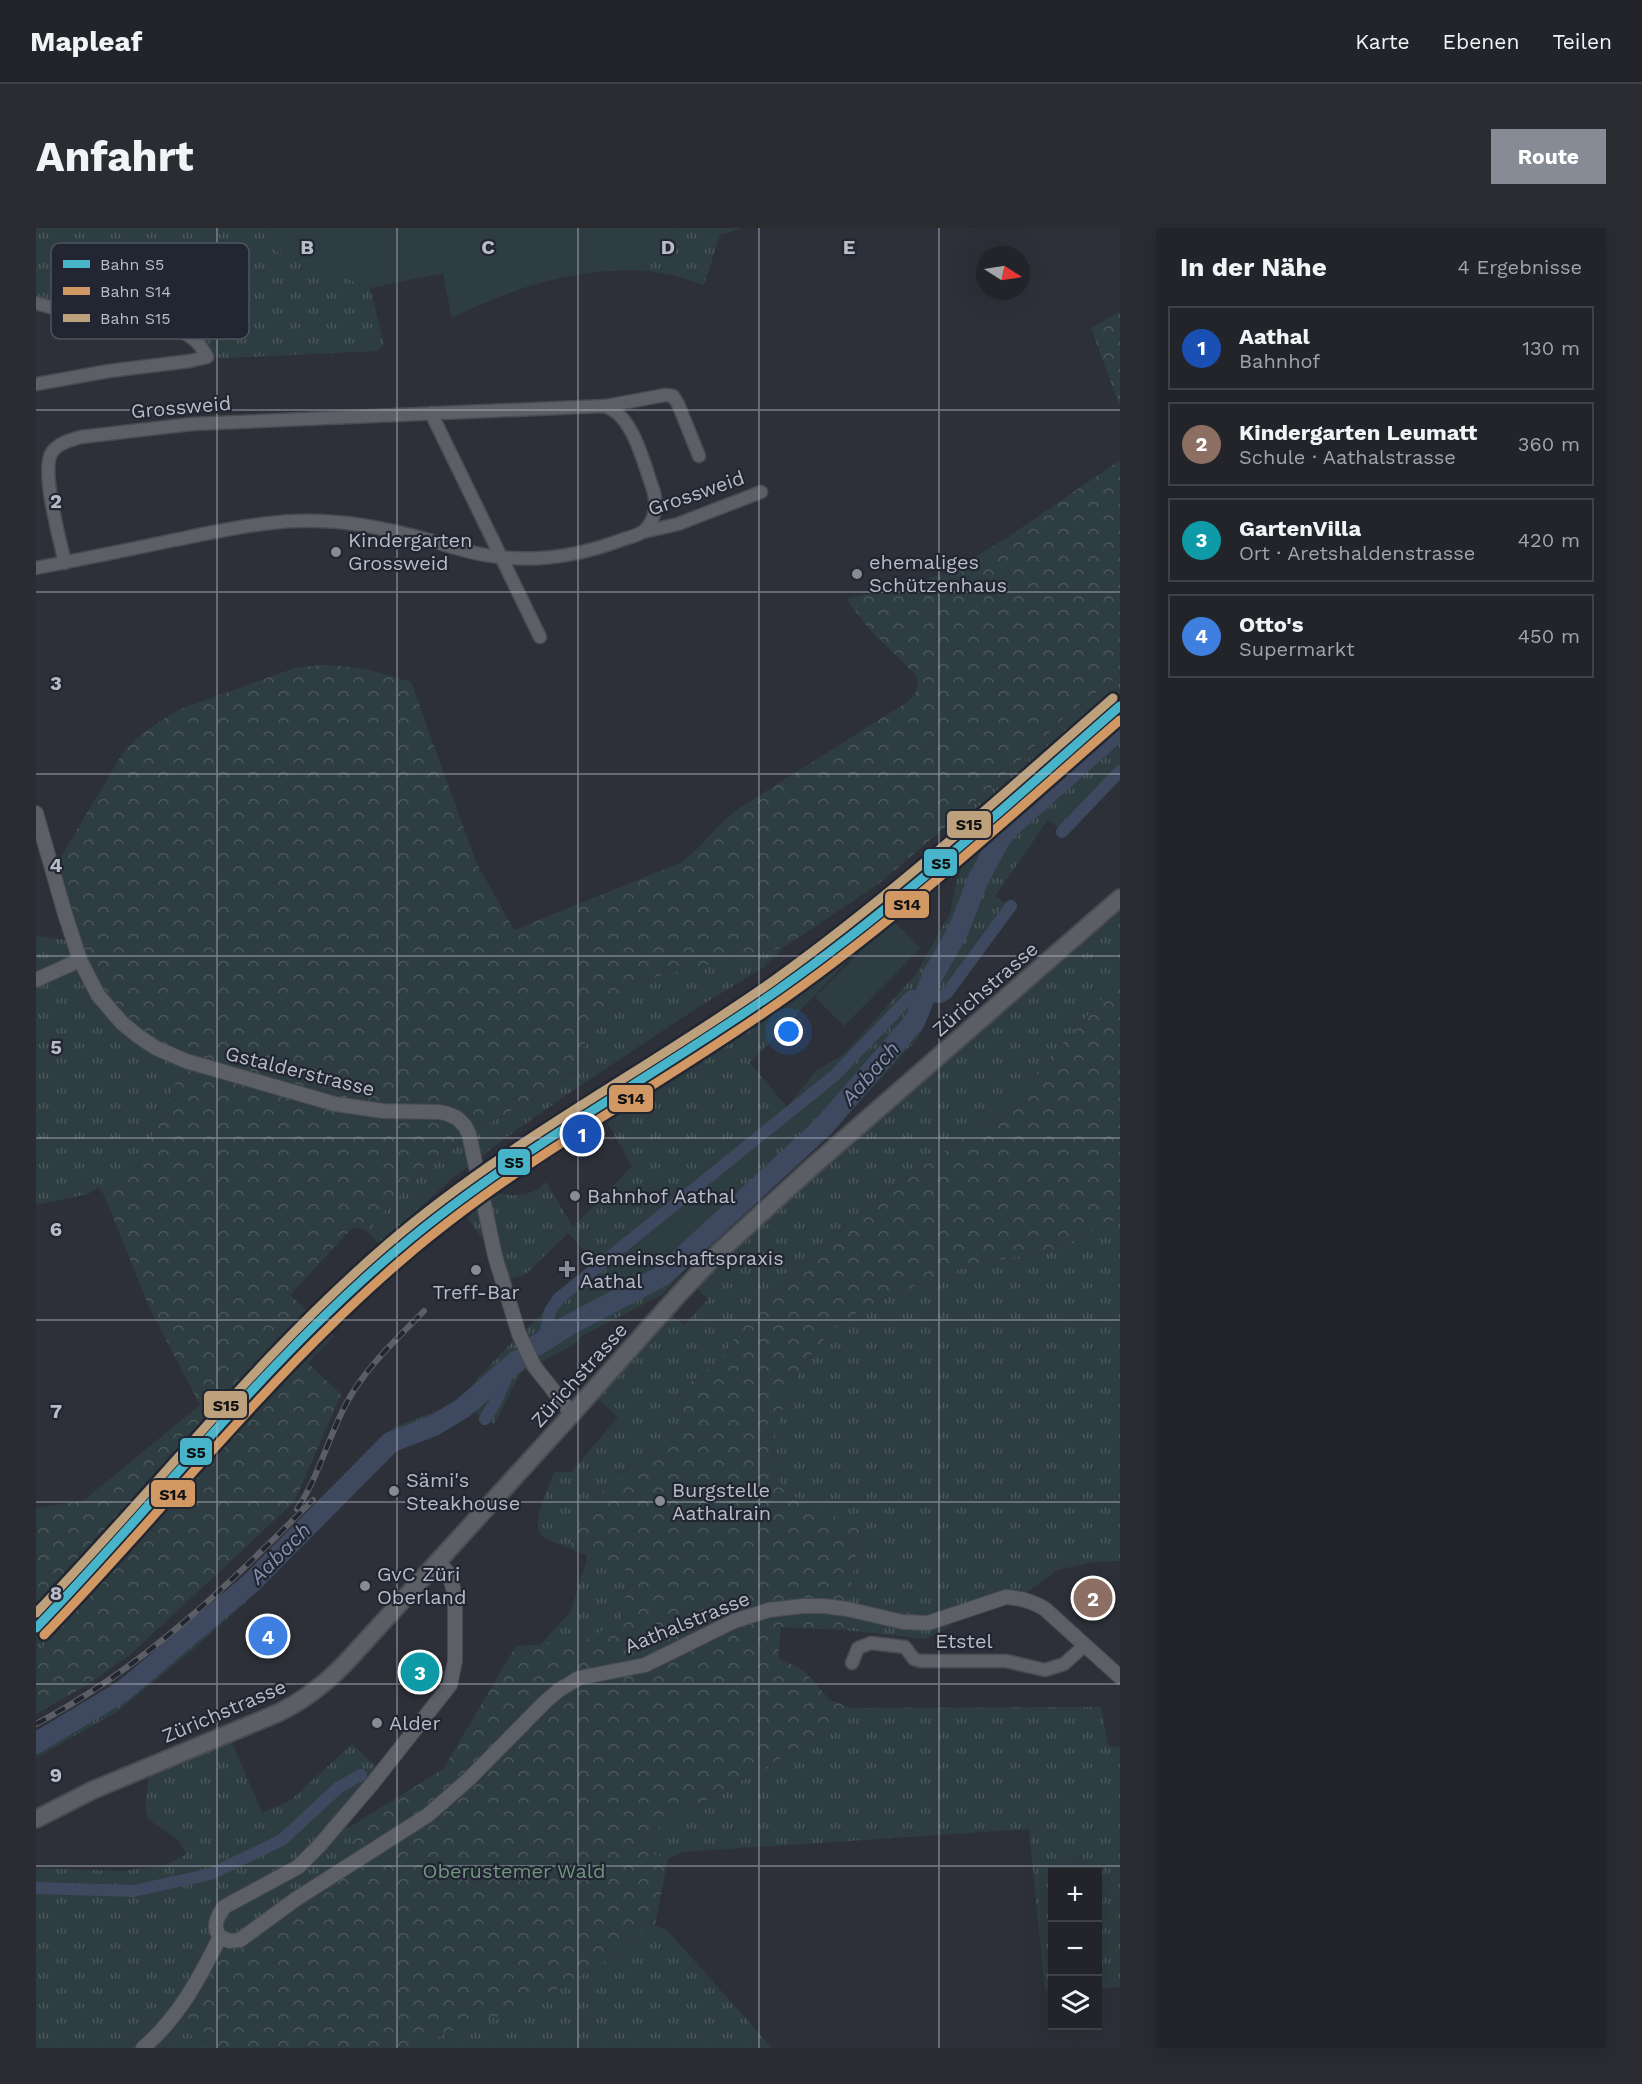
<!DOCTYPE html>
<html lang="de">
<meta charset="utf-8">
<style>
:root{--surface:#22242a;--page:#2a2c32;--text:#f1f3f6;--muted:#a2a4a8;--line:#3f4147;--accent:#878b96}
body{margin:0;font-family:"Work Sans",sans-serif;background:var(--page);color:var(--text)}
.controls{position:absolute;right:18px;bottom:18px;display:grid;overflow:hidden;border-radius:0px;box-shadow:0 6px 24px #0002}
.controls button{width:54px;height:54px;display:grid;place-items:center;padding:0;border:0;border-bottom:2px solid var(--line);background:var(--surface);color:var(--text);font:30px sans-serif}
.compass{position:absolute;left:940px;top:18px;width:54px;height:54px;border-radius:50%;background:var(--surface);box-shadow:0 6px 24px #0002;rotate:102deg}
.you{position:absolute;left:753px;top:804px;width:21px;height:21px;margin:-15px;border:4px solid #fff;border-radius:50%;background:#1a73e8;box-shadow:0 0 0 9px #1a73e833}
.badge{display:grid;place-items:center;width:39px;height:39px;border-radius:50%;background:var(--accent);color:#fff;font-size:20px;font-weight:700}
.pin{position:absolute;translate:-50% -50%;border:3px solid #fff;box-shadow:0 2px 6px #0006}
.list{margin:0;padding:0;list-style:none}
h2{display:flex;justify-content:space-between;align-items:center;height:78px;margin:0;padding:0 24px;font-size:26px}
h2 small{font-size:20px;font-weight:400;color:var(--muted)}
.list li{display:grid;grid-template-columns:39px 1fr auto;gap:18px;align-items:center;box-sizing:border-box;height:84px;margin:0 12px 12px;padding:0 12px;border:2px solid var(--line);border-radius:0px}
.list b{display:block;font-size:22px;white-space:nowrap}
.list p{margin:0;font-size:20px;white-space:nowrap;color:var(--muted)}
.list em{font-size:20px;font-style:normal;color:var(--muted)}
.icon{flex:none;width:33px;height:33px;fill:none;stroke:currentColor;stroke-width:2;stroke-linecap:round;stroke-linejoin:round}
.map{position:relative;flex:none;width:1084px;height:1820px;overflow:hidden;border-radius:0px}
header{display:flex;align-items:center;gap:36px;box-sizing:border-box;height:84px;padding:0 30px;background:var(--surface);border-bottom:2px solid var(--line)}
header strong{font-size:28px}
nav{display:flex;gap:33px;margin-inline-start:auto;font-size:21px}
.intro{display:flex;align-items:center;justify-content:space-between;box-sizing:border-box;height:144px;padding:0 36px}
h1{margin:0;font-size:42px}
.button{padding:15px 27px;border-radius:0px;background:var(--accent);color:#fff;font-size:21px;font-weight:700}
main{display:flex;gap:36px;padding:0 36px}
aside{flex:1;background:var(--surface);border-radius:0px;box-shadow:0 6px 24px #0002}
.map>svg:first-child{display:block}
.grass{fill:url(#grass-tufts);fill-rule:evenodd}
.forest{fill:url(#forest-crowns)}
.green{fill:#2e3d41}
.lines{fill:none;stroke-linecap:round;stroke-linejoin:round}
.canal{stroke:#3e4960;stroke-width:12}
.river{stroke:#3e4960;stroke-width:21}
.minor-casing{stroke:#494b51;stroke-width:15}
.tertiary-casing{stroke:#494b51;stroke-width:16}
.secondary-casing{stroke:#494b51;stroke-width:20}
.minor{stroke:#5d5f66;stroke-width:12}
.tertiary{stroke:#5d5f66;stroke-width:14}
.secondary{stroke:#5b5e65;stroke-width:16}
.rail-casing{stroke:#5b5e64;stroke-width:6}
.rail{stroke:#212632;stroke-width:4;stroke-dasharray:11;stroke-linecap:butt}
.rail-1-casing{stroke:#212632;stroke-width:14}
.rail-2-casing{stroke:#212632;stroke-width:14}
.rail-3-casing{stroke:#212632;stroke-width:14}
.rail-1{stroke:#48b4ca;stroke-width:9}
.rail-2{stroke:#d19863;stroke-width:9}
.rail-3{stroke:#bda07c;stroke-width:9}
.grid{fill:none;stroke:#b8bcc8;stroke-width:1.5;stroke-opacity:0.55}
.poi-dot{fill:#878b96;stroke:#212632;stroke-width:2}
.labels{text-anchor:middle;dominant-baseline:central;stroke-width:4.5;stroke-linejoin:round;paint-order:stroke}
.street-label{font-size:20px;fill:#b8bcc8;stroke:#212632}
.poi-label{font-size:20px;fill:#b8bcc8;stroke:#212632;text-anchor:start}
.park-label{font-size:20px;fill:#72967f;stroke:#212632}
.water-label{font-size:21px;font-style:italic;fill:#8490ab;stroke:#212632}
.key{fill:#212632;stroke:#4e535f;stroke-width:1.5}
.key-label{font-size:16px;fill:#b8bcc8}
.grid-label{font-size:20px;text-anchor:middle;font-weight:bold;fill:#b8bcc8;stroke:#212632;stroke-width:4.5;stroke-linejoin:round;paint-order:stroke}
.line-badge{stroke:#212632;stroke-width:2}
.pale-badge-label{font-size:16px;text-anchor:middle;font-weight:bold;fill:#111}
</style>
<header>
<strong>Mapleaf</strong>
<nav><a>Karte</a><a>Ebenen</a><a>Teilen</a></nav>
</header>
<div class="intro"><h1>Anfahrt</h1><a class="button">Route</a></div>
<main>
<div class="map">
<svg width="1084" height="1820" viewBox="0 0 1084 1820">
<defs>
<pattern id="grass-tufts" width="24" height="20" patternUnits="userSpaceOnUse" patternTransform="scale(1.5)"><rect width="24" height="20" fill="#2e3d41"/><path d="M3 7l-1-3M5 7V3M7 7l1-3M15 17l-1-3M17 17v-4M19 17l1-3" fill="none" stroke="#4a575b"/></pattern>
<pattern id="forest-crowns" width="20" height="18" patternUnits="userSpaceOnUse" patternTransform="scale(1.5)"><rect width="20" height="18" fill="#2e3d41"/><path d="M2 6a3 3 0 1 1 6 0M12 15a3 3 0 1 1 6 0" fill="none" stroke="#4a575b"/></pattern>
</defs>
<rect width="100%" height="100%" fill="#2d3038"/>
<!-- grass -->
<path class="grass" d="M0,0H706L684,7L668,57C652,52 636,46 619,44C549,34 478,59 416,90L407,45L334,60L348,117L341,123L190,130L171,129L153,107L0,74Z
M1084,447V467L961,566L904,603L954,561L1034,484Z
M1084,491V546L1072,557L1029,605L1012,592L959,668L976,680L914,765L906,771H896L891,791L882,810L796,903L661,1029L627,1066L546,1108L538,1116L485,1145L458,1196L438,1183L419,1196L358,1221L224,1361L159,1420L82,1483L0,1530V1503L58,1468L104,1438L142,1408L222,1337L280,1280L358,1199L419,1176L465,1125L523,1070L563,1039L532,1005L492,1044L485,1048L467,1053L459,1028L425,981L452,962C472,969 494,971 510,954L537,999L596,938L567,887L694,807L822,713L827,717L714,835L751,879L780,843L807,827L880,746L914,685L921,651L934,621ZM751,887L759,895L728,930L702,954L710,963L650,1019Z
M1084,684V752L962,887L836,973L719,1080L683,1134L650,1157L645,1196L555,1273L533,1320C525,1316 513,1314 506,1308C494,1297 512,1262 516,1249L519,1244H535L582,1189L555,1165L629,1081L648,1097L672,1071L659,1059L779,947Z
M0,708L37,713L150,833L99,944L68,967L62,959L52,966L0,977Z
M748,719L728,739L656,783L529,868L472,908L416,951L343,1016L330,1002L392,939L433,906L493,873L540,843L553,803L586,778L605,752Z
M1084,989V1333L1057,1334L1021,1342L983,1370L916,1388L915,1397L890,1411L808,1402L824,1301L755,1267C732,1250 734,1227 741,1201C749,1165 772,1124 800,1099C829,1074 904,1046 942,1036C965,1030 990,1029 1014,1022C1038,1014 1061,1001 1084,989Z
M552,1327L594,1344L585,1391L548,1414L504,1417L535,1383Z
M0,1374H2L21,1396L0,1432Z
M1065,1479L1072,1518L1084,1519V1759L1062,1760V1644H1017L1016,1762L1009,1763L993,1601L646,1624L632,1631L605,1622L607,1608L795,1502L815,1480Z
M192,1505L226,1585L255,1572L316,1516L346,1544L306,1592L312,1600L323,1631L150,1804L183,1820H0V1640L85,1643L127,1638L151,1626L142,1612L112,1591L109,1579L114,1538Z
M619,1697L631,1702L736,1820H385L408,1806L574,1731L599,1710Z"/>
<!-- forest -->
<path class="forest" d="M1084,84V179L1055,100Z
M1084,232V447L1034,484L954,561L841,657L748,719L730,724L605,752L586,778L553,803L540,842L493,873L433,906L392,939L330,1002L317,999L254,1067L298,1108L272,1135L305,1166L261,1268L255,1277L95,1426L51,1457L0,1486V1432L21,1397L0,1374V1280L47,1273L164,1177L113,1079L68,967L99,944L150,833L120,820L62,767L17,642L88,523L108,504L142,482L259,440L285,437L307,438L333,442L375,454L440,634L478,702L646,634C666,619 680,598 699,583L874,472C882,464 883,456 879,446L834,402L810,371L875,356L900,348L926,337L972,309Z
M1084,752V989C1061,1001 1038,1014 1014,1022C990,1029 965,1030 942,1036C904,1046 829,1074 800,1099C772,1124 749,1165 741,1201C734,1227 732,1250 755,1267L824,1300L808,1402L745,1399L742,1430L767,1442L794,1472L815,1480L795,1502L607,1608L605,1622L632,1631L619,1697L599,1710L574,1731L488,1780L408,1806L385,1820H183L150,1804L135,1793L184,1709L193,1713L323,1631L312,1600L407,1541L480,1418L547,1414L585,1391L594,1344L533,1320L555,1273L645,1196L650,1157L683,1134L719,1080L836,973L962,887Z"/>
<!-- green -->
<path class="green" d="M235,0H637L603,42C534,42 477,59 416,90L407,45L334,60L238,22Z
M856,692L885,720L808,798L779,769Z
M751,886L759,895L728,930L702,954L710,963C686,989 653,1022 622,1040C616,1043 607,1045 600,1048L580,1025Z"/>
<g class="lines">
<!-- canal -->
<path class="canal" d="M1026,604L1084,543
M508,1112L514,1083L523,1070L798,848L875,768L905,769L911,765L975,678
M449,1191L461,1171L476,1137
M0,1660L97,1663L175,1646L246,1612L303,1559L325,1547"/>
<!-- river -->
<path class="river" d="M501,1117L533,1097L626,1048L787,899L879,793L897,747L922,703L941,654L962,614L973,600L1084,501
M0,1515L87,1463L215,1355L355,1214L397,1198L427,1180L482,1132"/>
<!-- minor casing -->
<g class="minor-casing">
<path id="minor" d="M0,75C17,80 36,86 54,88C92,94 152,87 171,129L154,133L73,143L0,156
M570,178L629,167L637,168L642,176L663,228
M395,185L504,409
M607,304L642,296L725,264
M0,340C46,331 92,322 138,312C178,304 218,295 259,293C305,291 349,300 393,312C416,319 440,327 464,329C506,334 549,326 588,311C595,309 604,307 609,302C620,291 621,278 618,264C608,238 598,186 568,178L156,196L45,209C34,212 23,215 16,224C4,242 24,312 29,335
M816,1435L822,1420L835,1415L869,1419L878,1431L885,1433H970L1009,1442L1028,1436L1048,1418"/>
</g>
<!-- tertiary casing -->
<g class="tertiary-casing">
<path id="tertiary" d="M0,585L29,686L44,732L62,767L86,795L102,808L120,820L150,833L299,876L347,883L403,884L412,886L421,890L429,898L433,906L459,1028L483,1106L498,1138L536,1186
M0,752L44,732
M184,1709L193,1713L204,1712L260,1671L392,1587L433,1551L510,1473L523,1462L543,1450L609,1437L698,1393L733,1382L767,1378H788L811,1381L867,1394L892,1395L970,1369C985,1370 996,1373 1009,1381L1084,1449
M107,1820C143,1789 163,1751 184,1709C176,1698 181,1689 188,1679L262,1639L283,1618L336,1556L414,1457L419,1433V1367L413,1346L402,1333"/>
</g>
<!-- secondary casing -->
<g class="secondary-casing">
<path id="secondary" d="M0,1591L57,1562L242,1485C271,1471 294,1452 315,1429L536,1186L644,1065L683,1024L776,939L1084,670"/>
</g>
<!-- minor -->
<use href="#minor" class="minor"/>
<!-- tertiary -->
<use href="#tertiary" class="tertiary"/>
<!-- secondary -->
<use href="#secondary" class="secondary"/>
<!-- rail casing -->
<g class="rail-casing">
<path id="rail" d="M261,1281C283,1248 292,1210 310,1176C329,1140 360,1112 388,1083
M0,1496C110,1438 190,1359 277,1272"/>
</g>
<!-- rail -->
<use href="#rail" class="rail"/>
<!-- rail-1 casing -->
<g class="rail-1-casing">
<path id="rail-1" d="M0,1400C121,1275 228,1134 362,1021C479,922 616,850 742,762C863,677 972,576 1084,478"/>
</g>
<!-- rail-2 casing -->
<g class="rail-2-casing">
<path id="rail-2" d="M8,1407C128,1283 235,1144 367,1031C484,930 624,859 749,770C868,686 975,587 1084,492"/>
</g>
<!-- rail-3 casing -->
<g class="rail-3-casing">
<path id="rail-3" d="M0,1385C119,1262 224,1125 354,1014C472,913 611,842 737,753C857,667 966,567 1077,470"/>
</g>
<!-- rail-1 -->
<use href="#rail-1" class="rail-1"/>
<!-- rail-2 -->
<use href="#rail-2" class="rail-2"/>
<!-- rail-3 -->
<use href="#rail-3" class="rail-3"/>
</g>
<!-- grid -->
<path class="grid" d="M181,0V1820M361,0V1820M542,0V1820M723,0V1820M903,0V1820M0,182H1084M0,364H1084M0,546H1084M0,728H1084M0,910H1084M0,1092H1084M0,1274H1084M0,1456H1084M0,1638H1084"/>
<!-- markers -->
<g class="poi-dot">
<circle cx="300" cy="324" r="6"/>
<circle cx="821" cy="346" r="6"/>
<circle cx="539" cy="968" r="6"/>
<path d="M528 1032h6v6h6v6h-6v6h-6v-6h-6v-6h6z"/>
<circle cx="440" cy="1042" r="6"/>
<circle cx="358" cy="1263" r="6"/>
<circle cx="624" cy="1273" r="6"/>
<circle cx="329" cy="1358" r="6"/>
<circle cx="341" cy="1495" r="6"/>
</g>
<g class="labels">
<!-- street labels -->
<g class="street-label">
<text transform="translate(145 179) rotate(-5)">Grossweid</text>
<text transform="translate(660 265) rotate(-19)">Grossweid</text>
<text transform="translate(949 761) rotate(-41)">Zürichstrasse</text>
<text transform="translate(264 843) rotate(14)">Gstalderstrasse</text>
<text transform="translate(543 1147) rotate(-48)">Zürichstrasse</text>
<text transform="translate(651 1394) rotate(-22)">Aathalstrasse</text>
<text x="928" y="1413">Etstel</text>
<text transform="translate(188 1483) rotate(-23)">Zürichstrasse</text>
</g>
<!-- poi labels -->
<g class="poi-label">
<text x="312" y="312">Kindergarten<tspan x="312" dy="23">Grossweid</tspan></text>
<text x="833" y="334">ehemaliges<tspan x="833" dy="23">Schützenhaus</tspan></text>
<text x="551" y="968">Bahnhof Aathal</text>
<text x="544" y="1030">Gemeinschaftspraxis<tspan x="544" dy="23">Aathal</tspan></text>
<text x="440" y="1064" text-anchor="middle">Treff-Bar</text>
<text x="370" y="1252">Sämi's<tspan x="370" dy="23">Steakhouse</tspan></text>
<text x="636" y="1262">Burgstelle<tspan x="636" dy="23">Aathalrain</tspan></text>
<text x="341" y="1346">GvC Züri<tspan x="341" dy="23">Oberland</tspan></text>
<text x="353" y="1495">Alder</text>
</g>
<!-- park labels -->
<g class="park-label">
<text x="478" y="1643">Oberustemer Wald</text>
</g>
<!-- water labels -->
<g class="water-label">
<text transform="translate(834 845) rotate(-49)">Aabach</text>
<text transform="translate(244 1325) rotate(-45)">Aabach</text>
</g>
</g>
<!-- legend -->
<rect x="15" y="15" width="198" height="96" rx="9" class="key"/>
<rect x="27" y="32" width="27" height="8" fill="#48b4ca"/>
<rect x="27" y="59" width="27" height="8" fill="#d19863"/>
<rect x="27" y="86" width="27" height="8" fill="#bda07c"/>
<g class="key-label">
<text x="64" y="42">Bahn S5</text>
<text x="64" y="69">Bahn S14</text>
<text x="64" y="96">Bahn S15</text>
</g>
<g class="grid-label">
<text x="271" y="26">B</text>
<text x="452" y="26">C</text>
<text x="632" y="26">D</text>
<text x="813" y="26">E</text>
<text x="20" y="280">2</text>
<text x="20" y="462">3</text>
<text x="20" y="644">4</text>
<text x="20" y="826">5</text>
<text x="20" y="1008">6</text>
<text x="20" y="1190">7</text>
<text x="20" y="1372">8</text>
<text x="20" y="1554">9</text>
</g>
<g class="line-badge">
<rect x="910" y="582" width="46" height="29" rx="6" fill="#bda07c"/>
<rect x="887" y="620" width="35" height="29" rx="6" fill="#48b4ca"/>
<rect x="848" y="662" width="46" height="29" rx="6" fill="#d19863"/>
<rect x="572" y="856" width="46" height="29" rx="6" fill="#d19863"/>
<rect x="461" y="920" width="34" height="28" rx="6" fill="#48b4ca"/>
<rect x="167" y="1162" width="45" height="29" rx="6" fill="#bda07c"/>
<rect x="143" y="1209" width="34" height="29" rx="6" fill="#48b4ca"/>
<rect x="114" y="1251" width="46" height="29" rx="6" fill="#d19863"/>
</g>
<g class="pale-badge-label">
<text x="933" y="602">S15</text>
<text x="905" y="641">S5</text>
<text x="871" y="682">S14</text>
<text x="595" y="876">S14</text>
<text x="478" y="940">S5</text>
<text x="190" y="1183">S15</text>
<text x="160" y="1230">S5</text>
<text x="137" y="1272">S14</text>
</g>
</svg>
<div class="controls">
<button>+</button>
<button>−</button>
<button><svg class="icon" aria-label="layers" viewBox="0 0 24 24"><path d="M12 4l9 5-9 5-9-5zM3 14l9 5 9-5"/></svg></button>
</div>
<svg class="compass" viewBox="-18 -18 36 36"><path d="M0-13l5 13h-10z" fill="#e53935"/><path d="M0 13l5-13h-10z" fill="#a2a4a8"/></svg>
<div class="you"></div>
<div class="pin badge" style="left:546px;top:906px;background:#1a4fb4">1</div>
<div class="pin badge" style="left:1057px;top:1370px;background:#8d6e63">2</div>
<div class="pin badge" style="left:384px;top:1444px;background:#0f9aa8">3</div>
<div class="pin badge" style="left:232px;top:1408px;background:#3f7fe0">4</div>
</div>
<aside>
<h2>In der Nähe<small>4 Ergebnisse</small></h2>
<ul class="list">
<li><span class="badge" style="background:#1a4fb4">1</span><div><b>Aathal</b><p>Bahnhof</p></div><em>130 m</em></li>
<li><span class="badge" style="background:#8d6e63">2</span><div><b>Kindergarten Leumatt</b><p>Schule · Aathalstrasse</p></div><em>360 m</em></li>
<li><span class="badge" style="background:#0f9aa8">3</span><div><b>GartenVilla</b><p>Ort · Aretshaldenstrasse</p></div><em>420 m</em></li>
<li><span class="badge" style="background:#3f7fe0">4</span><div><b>Otto's</b><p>Supermarkt</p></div><em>450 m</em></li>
</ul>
</aside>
</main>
